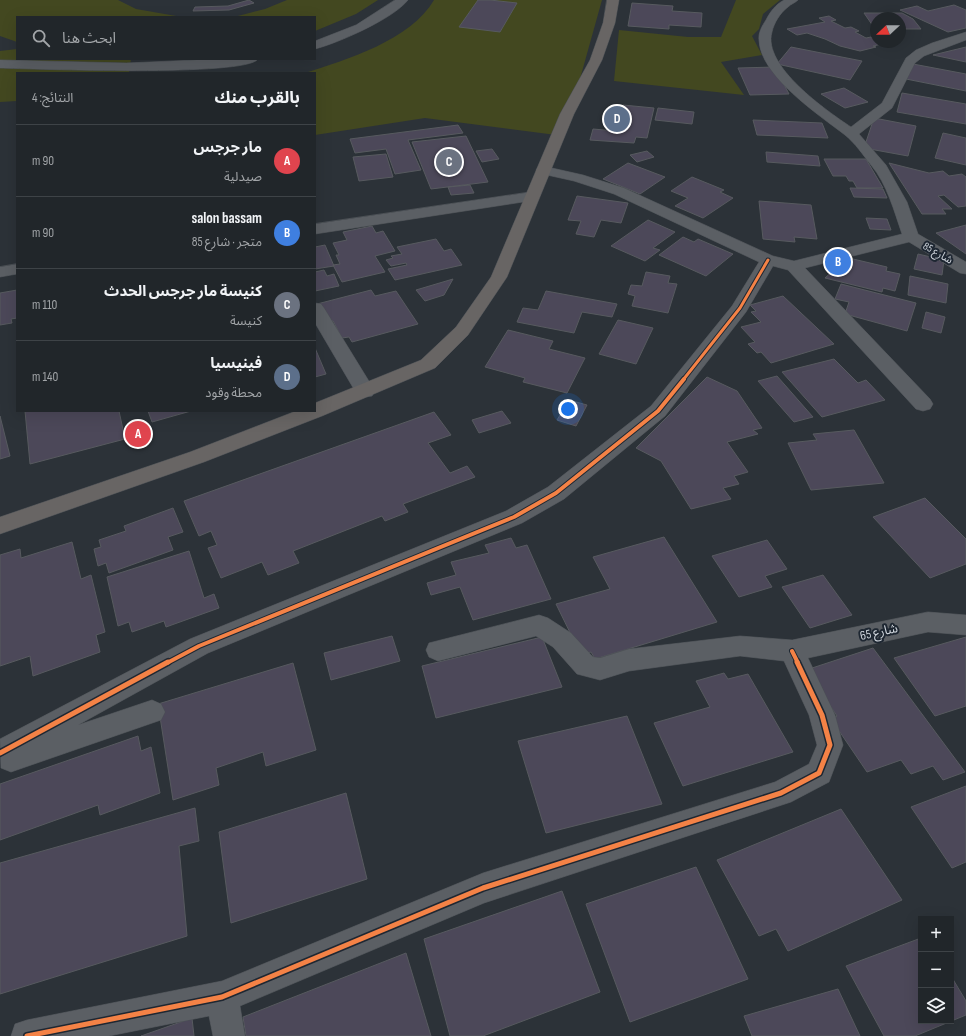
<!DOCTYPE html>
<html lang="ar">
<meta charset="utf-8">
<style>
:root{--surface:#21262a;--page:#2d3236;--text:#f1f3f6;--muted:#a2a5a8;--line:#3e4347;--accent:#8bbbb9}
body{margin:0;font-family:"Sofia Sans Condensed","Noto Sans Arabic",sans-serif;background:var(--page);color:var(--text);direction:rtl}
.controls{position:absolute;right:12px;bottom:12px;display:grid;overflow:hidden;border-radius:0px;box-shadow:0 4px 16px #0002}
.controls button{width:36px;height:36px;display:grid;place-items:center;padding:0;border:0;border-bottom:1px solid var(--line);background:var(--surface);color:var(--text);font:20px sans-serif}
.compass{position:absolute;left:870px;top:12px;width:36px;height:36px;border-radius:50%;background:var(--surface);box-shadow:0 4px 16px #0002;rotate:248deg}
.you{position:absolute;left:568px;top:409px;width:14px;height:14px;margin:-10px;border:3px solid #fff;border-radius:50%;background:#1a73e8;box-shadow:0 0 0 6px #1a73e833}
.badge{display:grid;place-items:center;width:26px;height:26px;border-radius:50%;background:var(--accent);color:#fff;font-size:13px;font-weight:700}
.pin{position:absolute;translate:-50% -50%;border:2px solid #fff;box-shadow:0 1px 4px #0006}
.list{margin:0;padding:0;list-style:none}
h2{display:flex;justify-content:space-between;align-items:center;height:52px;margin:0;padding:0 16px;font-size:17px}
h2 small{font-size:13px;font-weight:400;color:var(--muted)}
.list li{display:grid;grid-template-columns:26px 1fr auto;gap:12px;align-items:center;box-sizing:border-box;height:72px;padding:0 16px;border-top:1px solid var(--line)}
.list b{display:block;font-size:15px;white-space:nowrap}
.list p{margin:0;font-size:13px;white-space:nowrap;color:var(--muted)}
.list em{font-size:13px;font-style:normal;color:var(--muted)}
.icon{flex:none;width:22px;height:22px;fill:none;stroke:currentColor;stroke-width:2;stroke-linecap:round;stroke-linejoin:round}
.map{position:relative;flex:none;width:966px;height:1036px;overflow:hidden;direction:ltr}
.search{position:absolute;background:var(--surface);box-shadow:0 4px 16px #0002;left:16px;top:16px;width:300px;height:44px;display:flex;align-items:center;gap:10px;box-sizing:border-box;padding:0 14px;border-radius:0px;color:var(--muted);font-size:15px}
.panel{position:absolute;background:var(--surface);box-shadow:0 4px 16px #0002;left:16px;top:72px;width:300px;height:340px;border-radius:0px;direction:rtl}
.map>svg:first-child{display:block}
.green{fill:#434820}
.building{fill:#4c4859;stroke:#575a5f}
.lines{fill:none;stroke-linecap:round;stroke-linejoin:round}
.minor-casing{stroke:#4a4f54;stroke-width:1}
.major-casing{stroke:#4a4f54;stroke-width:1}
.minor{fill:#5b5f64;fill-rule:evenodd}
.major{fill:#686564;fill-rule:evenodd}
.cycleway-far2-casing{stroke:#1e2732;stroke-width:5}
.cycleway-far1-casing{stroke:#1e2732;stroke-width:6}
.cycleway-casing{stroke:#1e2732;stroke-width:8}
.cycleway-far2{stroke:#f48246;stroke-width:3}
.cycleway-far1{stroke:#f48246;stroke-width:4}
.cycleway{stroke:#f48246;stroke-width:5}
.labels{text-anchor:middle;dominant-baseline:central;stroke-width:4;stroke-linejoin:round;paint-order:stroke}
.far-street-label{font-size:11px;fill:#cfd5dc;stroke:#1e2732}
.street-label{font-size:13px;fill:#cfd5dc;stroke:#1e2732}
</style>
<div class="map">
<svg width="966" height="1036" viewBox="0 0 966 1036">
<rect width="100%" height="100%" fill="#2c3238"/>
<!-- green -->
<path class="green" d="M0,0H118L136,9L182,17H17V42L0,36Z
M287,0H378L356,14L315,31V17H234L265,9Z
M434,0H602L564,136L425,118L315,135V73H305C346,60 411,40 434,0Z
M736,0H780L763,14L759,29L752,36L762,55L721,62L744,95L614,81L619,30L688,37H721Z
M17,49V59H131L129,73H17V101L0,102V51Z"/>
<!-- building -->
<path class="building" d="M249,0L254,3L229,10L193,11L195,7L228,6Z
M478,0H490L517,3L500,32L459,27Z
M632,3L673,6L672,11L702,13L701,27L669,25V29L628,26Z
M954,5L966,10V28L948,32L900,10L917,6L928,11Z
M864,13H902L913,19L921,29H900V18H876L875,29Z
M829,16L836,20L831,21L845,28L851,27L859,31L855,32L866,38L871,37L876,40V42L882,44L873,46L876,47L860,51L840,46L825,39L807,33L797,35L787,29L825,22L819,18Z
M791,47L862,61L850,80L777,64Z
M966,47V62L933,55Z
M913,64L966,74V91L906,79Z
M775,67L789,94L750,95L738,68Z
M844,88L868,102L845,108L821,94Z
M902,93L966,104V124L897,112Z
M623,105L654,108L647,138L636,137L634,143L590,140L593,129L616,131Z
M658,108L694,112L692,124L655,120Z
M874,118L916,126L908,156L864,148Z
M753,120L822,123L828,138L757,135Z
M458,125L463,133L408,140L421,170L395,174L386,149L355,153L350,139Z
M943,133L966,138V165L935,158Z
M466,136L488,182L431,189L412,142Z
M492,149L499,159L482,162L476,151Z
M647,151L654,157L637,162L630,155Z
M766,152L818,156L820,166L767,162Z
M386,154L393,177L359,181L353,157Z
M824,159H866L883,188H857L853,181H849L846,176H833Z
M628,163L665,177L640,194L603,179Z
M889,163L929,173L943,171L949,176L962,174L966,177V206L958,207L944,195L938,196L952,209H942L946,214H922Z
M692,177L724,190L720,192L733,198L703,218L675,206L688,198L671,191Z
M470,185L474,193L451,195L448,187Z
M850,188L883,189L887,198L854,197Z
M577,196L628,203L621,223L601,220L594,237L576,234L581,221L568,220Z
M759,201L811,205L817,239L794,237L795,242L763,239Z
M866,218L887,219L891,230L870,229Z
M648,220L675,232L653,248L660,250L645,261L611,246Z
M966,225V254L936,233Z
M372,226L376,233L383,231L395,251L375,256L385,272L342,282L333,265L340,264L336,255H339L333,243L347,240L343,232Z
M683,237L694,242L698,239L733,254L706,276L659,255Z
M436,239L444,251L451,249L462,265L395,280L388,269L407,265L406,263L391,266L386,260L393,258L391,256L402,254L397,247Z
M325,245L334,266L315,269V247Z
M918,254L944,260L942,275L914,269Z
M853,259L887,267L886,271L900,274L895,291L883,288L882,292L825,278L840,264Z
M324,270L327,276L334,274L339,286L315,291V272Z
M646,272L670,276L668,283L677,284L668,313L632,306L635,296L628,294L631,285L642,286Z
M910,276L948,284L946,303L908,295Z
M453,279L444,295L425,301L416,290Z
M841,284L916,303L907,331L845,314L849,302L835,299Z
M17,290V318L11,319L12,323L0,325V293Z
M371,290L375,296L396,291L418,324L352,342L349,337L342,338L333,321L326,322L317,304Z
M546,291L617,304L612,317L582,312L574,333L517,322L523,308L538,310Z
M783,296L834,344L771,363L761,352L757,353L748,344L755,342L741,327L761,322L751,312L756,311L750,305Z
M926,312L945,317L941,333L922,328Z
M618,320L653,328L636,364L599,354Z
M508,330L553,341L549,349L585,358L567,393L523,382L525,378L485,367Z
M315,348L326,374L315,377Z
M834,359L858,383L866,380L885,400L822,417L782,372Z
M777,376L813,417L794,422L758,381Z
M707,377L737,391L762,428L753,430L758,434L727,442L748,472L734,476L739,484L723,488L731,499L691,509L661,461L636,448Z
M569,400L587,405L576,426L557,420Z
M25,411H119L125,439L30,464Z
M148,411H191L152,422Z
M502,411L511,423L479,433L472,420Z
M434,412L451,435L428,443L450,473L467,466L475,477L403,504L408,512L385,521L382,516L293,551L299,563L268,575L262,562L221,578L208,548L217,545L211,531L199,536L184,501Z
M0,416L10,456L0,459Z
M854,430L884,483L811,490L788,443L817,440L813,434Z
M925,498L966,539V564L930,578L873,517Z
M173,508L183,532L168,537L173,550L109,573L106,563L98,566L94,549L101,547L99,540L126,531L124,526Z
M664,537L717,622L595,659L591,652L581,655L556,604L610,589L593,557Z
M511,538L516,548L527,545L551,599L473,620L460,587L431,595L427,583L456,575L451,562L489,553L485,545Z
M767,540L787,569L765,576L772,587L739,597L712,556Z
M72,542L81,579L91,575L105,632L96,635L100,652L33,676L30,656L0,666V555L20,549L21,558Z
M189,551L204,598L214,594L219,608L166,627L164,621L132,632L129,622L118,626L107,577Z
M823,575L852,615L810,628L782,587Z
M392,636L400,661L331,680L324,653Z
M542,637L562,687L436,718L422,666Z
M966,637V706L935,716L894,658Z
M873,648L965,772L943,780L933,766L911,774L901,760L867,772L831,719L837,716L806,670Z
M293,663L316,750L266,766L263,752L216,768L219,785L173,800L158,704Z
M724,673L728,679L748,674L793,752L683,786L654,723L710,707L696,681Z
M627,716L662,804L546,833L518,741Z
M138,736L141,751L151,747L160,793L100,815L98,805L0,840V784Z
M966,786V862L952,868L911,807Z
M346,793L367,879L231,923L219,832Z
M195,808L199,841L179,846L187,936L0,994V863Z
M841,809L902,900L788,951L776,929L759,936L717,860Z
M696,867L748,979L630,1022L586,904Z
M562,891L600,992L483,1036H450L424,939Z
M921,938V1021H951V976L966,1001V1015L915,1036H884L846,966Z
M406,953L431,1036H246L243,1017Z
M838,989L860,1036H752L744,1016Z
M192,1018L194,1036H141Z"/>
<g class="lines">
<!-- minor casing -->
<g class="minor-casing">
<path id="minor" d="M395,0H408C393,19 338,43 315,49V41L356,25Z
M784,0H798C795,3 791,4 788,7C780,13 774,23 772,32C762,66 827,111 851,127L882,103L906,58L916,50L932,43L966,32V40L924,56L915,63L892,108L859,134L886,165L907,202L918,234L966,262V274L960,273L909,242L805,268L930,399L933,404L930,409L923,411L916,409L788,270L773,266L746,312L665,416L564,499L522,523L208,653L78,725L152,700L161,704L165,712L161,720L11,772L1,768L0,739L190,639L506,511L548,487L651,406L732,306L759,262L614,194L574,181L538,173L536,170L538,167L543,166L583,175L624,188L773,256L794,261L902,234C894,211 887,184 871,165C863,155 855,143 845,135C819,115 760,76 759,40C758,33 762,26 766,20C770,12 775,5 784,0Z
M220,59H258C246,77 32,69 0,68V60L126,63Z
M531,192L536,194L539,197L536,200L315,234V224Z
M17,264V274L0,277V267Z
M315,303L321,304L324,308L375,391L372,396L365,397L358,396L355,391L315,323Z
M928,612L966,615V635L928,632L808,658L835,715L843,745L829,782L791,802L484,903L240,1006L245,1036H213L209,1016L109,1036H11L15,1024L27,1020L222,981L483,873L775,782L809,764L817,745L809,715L784,661L740,656L629,671L600,680L577,674L553,647L536,636L438,661L429,657L426,650L429,643L539,615L548,618L571,633L593,657L600,658L629,649L740,636L792,640Z"/>
</g>
<!-- major casing -->
<g class="major-casing">
<path id="major" d="M607,0H619L615,23L602,60L574,114L507,277L468,335L435,368L322,416L204,462L0,534V517L190,452L296,411H315V403L421,360L456,327L491,277L560,114L590,60L603,23Z"/>
</g>
<!-- minor -->
<use href="#minor" class="minor"/>
<!-- major -->
<use href="#major" class="major"/>
<!-- cycleway-far2 casing -->
<g class="cycleway-far2-casing">
<path id="cycleway-far2" d="M683,380L740,308L768,260"/>
</g>
<!-- cycleway-far1 casing -->
<g class="cycleway-far1-casing">
<path id="cycleway-far1" d="M792,651L798,663
M167,663L199,646L514,517L556,493L658,411L684,379"/>
</g>
<!-- cycleway casing -->
<g class="cycleway-casing">
<path id="cycleway" d="M0,753L168,662
M27,1036L222,997L483,888L781,793L819,773L830,745L822,715L797,662"/>
</g>
<!-- cycleway-far2 -->
<use href="#cycleway-far2" class="cycleway-far2"/>
<!-- cycleway-far1 -->
<use href="#cycleway-far1" class="cycleway-far1"/>
<!-- cycleway -->
<use href="#cycleway" class="cycleway"/>
</g>
<g class="labels">
<!-- far-street labels -->
<g class="far-street-label">
<text transform="translate(938 253) rotate(30)">شارع 85</text>
</g>
<!-- street labels -->
<g class="street-label">
<text transform="translate(879 632) rotate(-12)">شارع 65</text>
</g>
</g>
</svg>
<div class="controls">
<button>+</button>
<button>−</button>
<button><svg class="icon" aria-label="layers" viewBox="0 0 24 24"><path d="M12 4l9 5-9 5-9-5zM3 14l9 5 9-5"/></svg></button>
</div>
<svg class="compass" viewBox="-18 -18 36 36"><path d="M0-13l5 13h-10z" fill="#e53935"/><path d="M0 13l5-13h-10z" fill="#a2a5a8"/></svg>
<div class="you"></div>
<div class="pin badge" style="left:138px;top:434px;background:#e0444e">A</div>
<div class="pin badge" style="left:838px;top:262px;background:#3f7fe0">B</div>
<div class="pin badge" style="left:449px;top:162px;background:#6b7280">C</div>
<div class="pin badge" style="left:617px;top:119px;background:#5c6f8a">D</div>
<div class="search"><svg class="icon" aria-label="search" viewBox="0 0 24 24"><circle cx="10" cy="10" r="6"/><path d="M15 15l6 6"/></svg>ابحث هنا</div>
<section class="panel">
<h2>بالقرب منك<small>النتائج: 4</small></h2>
<ul class="list">
<li><span class="badge" style="background:#e0444e">A</span><div><b>مار جرجس</b><p>صيدلية</p></div><em>90 m</em></li>
<li><span class="badge" style="background:#3f7fe0">B</span><div><b>salon bassam</b><p>متجر · شارع 85</p></div><em>90 m</em></li>
<li><span class="badge" style="background:#6b7280">C</span><div><b>كنيسة مار جرجس الحدث</b><p>كنيسة</p></div><em>110 m</em></li>
<li><span class="badge" style="background:#5c6f8a">D</span><div><b>فينيسيا</b><p>محطة وقود</p></div><em>140 m</em></li>
</ul>
</section>
</div>
